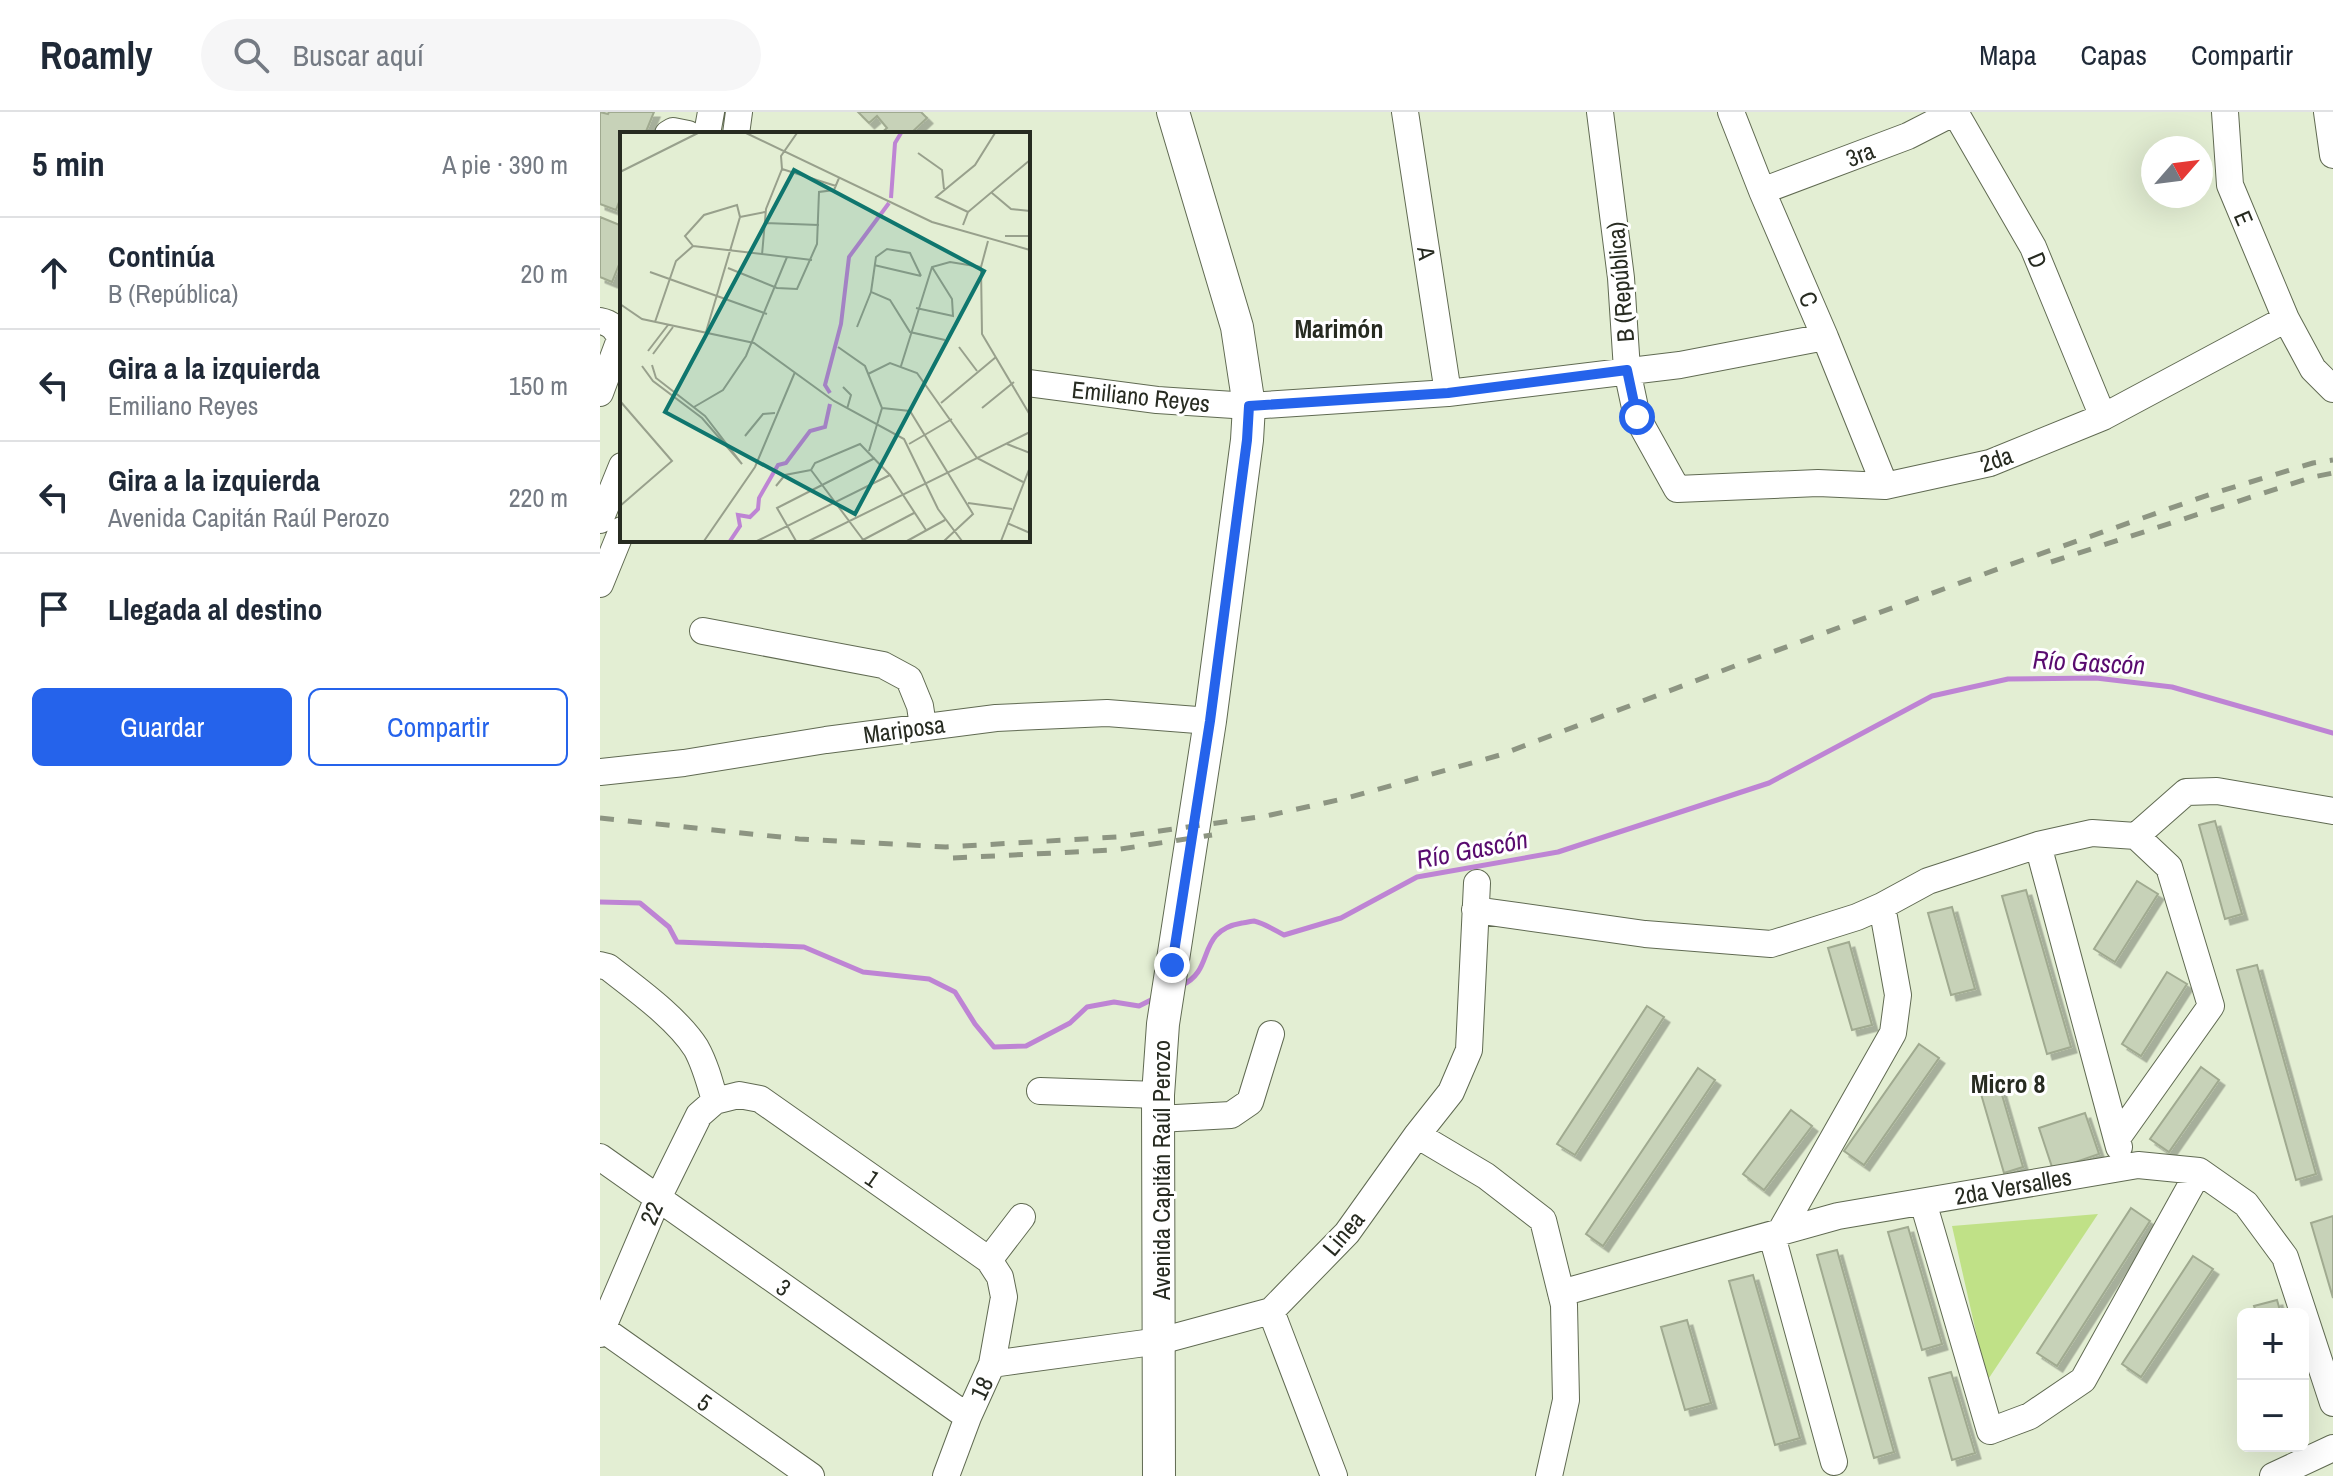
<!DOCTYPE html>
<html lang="es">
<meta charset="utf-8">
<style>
:root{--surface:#fff;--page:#f6f6f7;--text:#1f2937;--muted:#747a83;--line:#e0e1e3;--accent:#2563eb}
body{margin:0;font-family:"Archivo Narrow",sans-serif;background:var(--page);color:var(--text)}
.controls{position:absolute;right:24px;bottom:24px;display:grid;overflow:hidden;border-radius:12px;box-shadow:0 8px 32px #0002}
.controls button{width:72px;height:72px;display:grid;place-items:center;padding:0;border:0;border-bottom:2px solid var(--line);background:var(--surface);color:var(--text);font:40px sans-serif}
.compass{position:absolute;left:1541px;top:24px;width:72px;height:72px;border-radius:50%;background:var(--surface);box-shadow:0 8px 32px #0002;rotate:62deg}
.stop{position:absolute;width:24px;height:24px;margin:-18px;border:6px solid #2563eb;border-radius:50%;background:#fff}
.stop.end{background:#2563eb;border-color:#fff;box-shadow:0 2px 8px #0008}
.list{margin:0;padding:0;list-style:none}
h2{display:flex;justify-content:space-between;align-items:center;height:104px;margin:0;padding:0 32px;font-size:34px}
h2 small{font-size:26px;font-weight:400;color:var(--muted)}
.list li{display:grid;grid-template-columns:52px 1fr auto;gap:24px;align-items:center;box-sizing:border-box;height:112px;padding:0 32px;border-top:2px solid var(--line)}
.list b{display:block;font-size:30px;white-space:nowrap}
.list p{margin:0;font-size:26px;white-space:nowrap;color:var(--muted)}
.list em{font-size:26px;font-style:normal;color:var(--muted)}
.actions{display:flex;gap:16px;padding:24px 32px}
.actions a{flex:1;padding:18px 0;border:2px solid var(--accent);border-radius:12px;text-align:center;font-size:28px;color:var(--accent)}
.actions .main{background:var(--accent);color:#fff}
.icon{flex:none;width:44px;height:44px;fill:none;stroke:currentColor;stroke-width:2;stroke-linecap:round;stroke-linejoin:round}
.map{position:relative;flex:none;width:1733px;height:1364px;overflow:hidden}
header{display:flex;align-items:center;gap:48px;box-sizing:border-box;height:112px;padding:0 40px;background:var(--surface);border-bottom:2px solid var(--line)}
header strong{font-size:38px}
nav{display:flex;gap:44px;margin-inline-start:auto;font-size:28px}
.search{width:560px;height:72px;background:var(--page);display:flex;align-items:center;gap:20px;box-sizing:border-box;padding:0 28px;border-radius:44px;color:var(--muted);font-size:30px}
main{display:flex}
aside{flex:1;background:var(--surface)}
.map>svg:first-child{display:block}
.green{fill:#c0e187}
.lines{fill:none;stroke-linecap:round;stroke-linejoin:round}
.stream{stroke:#be84d4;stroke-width:5}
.building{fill:#c7d2b8;stroke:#a0aa90;stroke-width:2;filter:url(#shadow)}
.minor-casing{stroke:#606a52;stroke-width:28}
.major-casing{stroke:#606a52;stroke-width:34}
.minor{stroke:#fff;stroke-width:26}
.major{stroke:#fff;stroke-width:32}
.rail{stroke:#8d9582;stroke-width:5;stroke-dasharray:14 14;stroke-linecap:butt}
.route{stroke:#2563eb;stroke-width:10}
.labels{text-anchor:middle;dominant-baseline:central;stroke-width:6;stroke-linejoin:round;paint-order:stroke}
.street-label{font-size:24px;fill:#272b21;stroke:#fff}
.neighbourhood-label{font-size:26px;font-weight:bold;fill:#272b21;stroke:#fff}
.water-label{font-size:26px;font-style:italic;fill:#590b6f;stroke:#fff}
.inset-river{fill:none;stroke:#be84d4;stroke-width:4}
.inset-road{fill:none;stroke:#98a08c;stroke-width:2}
.view{fill:#0f766e;fill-opacity:0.15;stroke:#0f766e;stroke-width:4}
.inset-edge{fill:none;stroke:#272b21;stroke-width:4}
</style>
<header>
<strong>Roamly</strong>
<div class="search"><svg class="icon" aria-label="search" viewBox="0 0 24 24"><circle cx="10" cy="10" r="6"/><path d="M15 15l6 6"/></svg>Buscar aquí</div>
<nav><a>Mapa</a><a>Capas</a><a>Compartir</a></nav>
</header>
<main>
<aside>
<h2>5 min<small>A pie · 390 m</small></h2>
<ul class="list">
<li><svg class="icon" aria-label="ahead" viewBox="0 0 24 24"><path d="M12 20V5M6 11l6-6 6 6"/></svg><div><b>Continúa</b><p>B (República)</p></div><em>20 m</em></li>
<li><svg class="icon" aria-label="left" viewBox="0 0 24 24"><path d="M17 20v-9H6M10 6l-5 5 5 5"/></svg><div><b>Gira a la izquierda</b><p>Emiliano Reyes</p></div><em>150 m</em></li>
<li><svg class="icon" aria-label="left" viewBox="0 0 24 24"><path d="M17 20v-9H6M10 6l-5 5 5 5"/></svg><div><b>Gira a la izquierda</b><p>Avenida Capitán Raúl Perozo</p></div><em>220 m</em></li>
<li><svg class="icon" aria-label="arrive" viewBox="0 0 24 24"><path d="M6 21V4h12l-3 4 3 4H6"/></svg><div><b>Llegada al destino</b></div></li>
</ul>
<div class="actions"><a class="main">Guardar</a><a>Compartir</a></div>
</aside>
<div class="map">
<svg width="1733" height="1364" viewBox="0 0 1733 1364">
<defs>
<filter id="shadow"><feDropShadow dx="5.5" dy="5.5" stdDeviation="0" flood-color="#0004"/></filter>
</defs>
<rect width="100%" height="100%" fill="#e3eed3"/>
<!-- green -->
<path class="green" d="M1498,1102L1387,1269L1352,1114Z"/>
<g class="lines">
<!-- stream -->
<path class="stream" d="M0,790L40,791L69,815L77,830L204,835L263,860L329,867L355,880L375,912L394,935L426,934L470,911L487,895L514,890L539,894L555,886
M582,873C616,858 595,819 642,811C643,811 653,809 654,809C664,811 676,819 684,823L741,806L817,765L958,740L1169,671L1332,584L1408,567L1496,566L1572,575L1733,621"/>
</g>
<!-- building -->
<path class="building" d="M0,0L8,2L9,0H54L45,22H22V82L16,98L0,92Z
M258,0H321L327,6L310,22H280L287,16L277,4L269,11Z
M0,105L22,114V145L12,170L0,165Z
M1615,709L1642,802L1625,807L1599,713Z
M1537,769L1558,782L1515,850L1494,837Z
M1426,778L1471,935L1447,942L1402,784Z
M1352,795L1375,877L1351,883L1328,801Z
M1249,830L1272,913L1252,918L1228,836Z
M1657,853L1716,1062L1696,1068L1637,858Z
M1567,860L1587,872L1541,944L1522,932Z
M1047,894L1064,905L975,1043L957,1032Z
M1319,932L1339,946L1264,1053L1244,1039Z
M1601,955L1619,968L1569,1040L1550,1027Z
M1098,956L1115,968L1003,1134L986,1122Z
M1400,976L1423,1055L1404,1061L1381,982Z
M1191,998L1212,1014L1164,1078L1143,1062Z
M1485,1001L1499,1042L1453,1058L1439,1016Z
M1531,1096L1550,1109L1457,1254L1437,1241Z
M1733,1104V1186L1711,1111Z
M1308,1115L1342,1232L1322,1238L1288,1120Z
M1237,1138L1294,1340L1274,1346L1217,1143Z
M1593,1144L1613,1157L1541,1265L1522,1252Z
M1153,1163L1200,1326L1175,1333L1129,1169Z
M1677,1188L1681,1202H1657L1654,1194Z
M1087,1208L1111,1291L1085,1298L1061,1215Z
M1351,1260L1375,1341L1352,1348L1329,1266Z"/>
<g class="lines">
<!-- minor casing -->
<g class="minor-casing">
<path id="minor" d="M805,0L848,281
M1000,0L1021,166L1027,258L1037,305L1077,377L1218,371L1285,374L1390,351L1503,305L1686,207
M1131,0L1162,79L1225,225L1285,374
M1625,0L1630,73L1686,207L1713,257L1733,277
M1727,0L1733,43
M68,22L73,19L88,22
M107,22L111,0
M136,22L139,0
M1162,79L1308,24L1355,0L1433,135L1503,305
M0,209C11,211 17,217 20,227L0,281
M428,271L557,288L649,294L848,281L1080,253L1225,225
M0,408L22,354
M0,472L22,418
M103,519L283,553L309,567L320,594L323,614
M0,660L84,651L226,628L396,606L507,601L610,609
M1536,724L1586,680L1617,679L1733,699
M1438,733L1519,1035
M875,798L1045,822L1171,832L1257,805L1282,794
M0,853L8,855C36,877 77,906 96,936C105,952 110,971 115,989
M440,979L558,983
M558,1007L631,1003L650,990L671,922
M817,1023L886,1064L943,1108L964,1193L966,1288L949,1364
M0,1045L368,1305
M1323,1090L1390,1319L1430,1304L1483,1268L1599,1059
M389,1148L422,1105
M961,1181L1238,1104L1538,1053L1599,1059L1646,1092L1685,1145L1733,1291
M671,1199L734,1364
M0,1215L211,1364
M0,1222L58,1086L99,1003L115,989L139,983L160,987L389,1148L400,1165L404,1185L392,1252L368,1305L346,1364
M392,1252L560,1229L671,1199L747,1121L817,1023L851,980L869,938L877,771
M1234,1350L1174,1131L1293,921L1298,883L1282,794L1328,769L1438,733L1492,721L1536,724L1569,755L1611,894L1518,1025
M1673,1364L1733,1336"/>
</g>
<!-- major casing -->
<g class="major-casing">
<path id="major" d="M559,1364L558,983L563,912L610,609L647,328L649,294L637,215L573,0"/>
</g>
<!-- minor -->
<use href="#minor" class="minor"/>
<!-- major -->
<use href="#major" class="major"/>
<!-- rail -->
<path class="rail" d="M1451,450L1713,365L1733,361
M0,706L199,727L346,735L517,725L666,704L747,686L900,643L1140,552L1406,454L1611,382L1713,351L1733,348
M353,746L514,738L612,723"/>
</g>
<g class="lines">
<!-- route -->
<path class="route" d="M572,853L610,609L647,328L649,294L848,281L1027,258L1037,305"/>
</g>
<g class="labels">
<!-- street labels -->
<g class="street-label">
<text transform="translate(1260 42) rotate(-21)">3ra</text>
<text transform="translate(1644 106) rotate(67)">E</text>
<text transform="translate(827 141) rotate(81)">A</text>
<text transform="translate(1438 148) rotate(67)">D</text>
<text transform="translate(1020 170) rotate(-95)">B (República)</text>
<text transform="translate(1209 187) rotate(67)">C</text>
<text transform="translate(541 284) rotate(6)">Emiliano Reyes</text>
<text transform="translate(1396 347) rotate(-19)">2da</text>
<text transform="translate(304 617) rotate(-8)">Mariposa</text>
<text transform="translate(561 1058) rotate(-90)">Avenida Capitán Raúl Perozo</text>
<text transform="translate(273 1066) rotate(35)">1</text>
<text transform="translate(1413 1074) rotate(-10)">2da Versalles</text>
<text transform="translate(51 1101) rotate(-66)">22</text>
<text transform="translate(743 1121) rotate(-50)">Linea</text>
<text transform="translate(184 1175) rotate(35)">3</text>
<text transform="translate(381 1276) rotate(-65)">18</text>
<text transform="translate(105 1290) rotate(35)">5</text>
</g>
<!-- neighbourhood labels -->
<g class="neighbourhood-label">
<text x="739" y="216">Marimón</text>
<text x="1408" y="971">Micro 8</text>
</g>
<!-- water labels -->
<g class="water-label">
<text transform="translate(1489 550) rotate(3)">Río Gascón</text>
<text transform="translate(872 737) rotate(-11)">Río Gascón</text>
</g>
</g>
<!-- overview -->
<g transform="translate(20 20)">
<rect width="410" height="410" fill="#e3eed3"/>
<path class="inset-river" d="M271,66L275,11L281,1M210,261L205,253L221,192L229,125L269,71M110,409L120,394L118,383L130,385L138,377L139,366L158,333L166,331L190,299L205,295L210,272"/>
<path class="inset-road" d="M126,1L312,90L410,118M298,21L322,38L324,57M162,37L216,54M162,37L161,24L177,1M0,40L78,1M372,61L391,77L410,79M348,80L316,65L355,33L375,1M120,85L145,80M145,91L199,93M343,93L348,80L410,28M385,104H410M368,109L361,135L362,202L410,283M73,114L192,128M73,114L65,104L84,83L117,73L120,85M142,123L146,77L162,37M254,133L301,144M108,136L157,156L177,157L197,112L199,60L214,58L219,46M30,140L147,182M301,144L290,121L267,117L256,125L251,160L270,168L290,200L325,208M0,172L22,187L134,211L214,269L284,307L318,377L342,409M296,176L333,184L332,167L312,135M35,190L56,129L73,114M237,195L251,160M86,200L120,85M218,215L245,234L262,276L249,319M339,215L357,239M28,219L48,193M33,222L53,195M22,234L33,249L82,286L122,332L85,284L36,246L32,233M281,234L312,135L330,130L361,135M248,242L270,231L297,241L357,326L403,350M223,255L231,263L227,277M0,269L52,329L0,374M321,271L376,225M74,275L103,258L126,224L167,125M262,276L290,279L353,382L324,409M362,276L394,250M125,304L143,282L155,281M289,312L332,287M387,312L410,321M191,338L195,331L240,312L270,343L306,398M191,338L244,409M156,354L165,343L191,338M348,371L392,377M387,391L410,401M84,409L135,335L175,240M137,409L270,343M176,409L157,376L255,326M189,409L410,300M241,409L294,381M287,409L325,388M381,409L410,335"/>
<path class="view" d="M174,38L364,139L235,382L45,280Z"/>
<rect width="410" height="410" class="inset-edge"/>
</g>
</svg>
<div class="controls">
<button>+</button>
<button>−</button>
</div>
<svg class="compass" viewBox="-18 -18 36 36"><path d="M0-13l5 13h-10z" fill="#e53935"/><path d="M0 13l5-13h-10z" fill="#747a83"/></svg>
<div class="stop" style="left:1037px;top:305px"></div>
<div class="stop end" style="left:572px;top:853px"></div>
</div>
</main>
